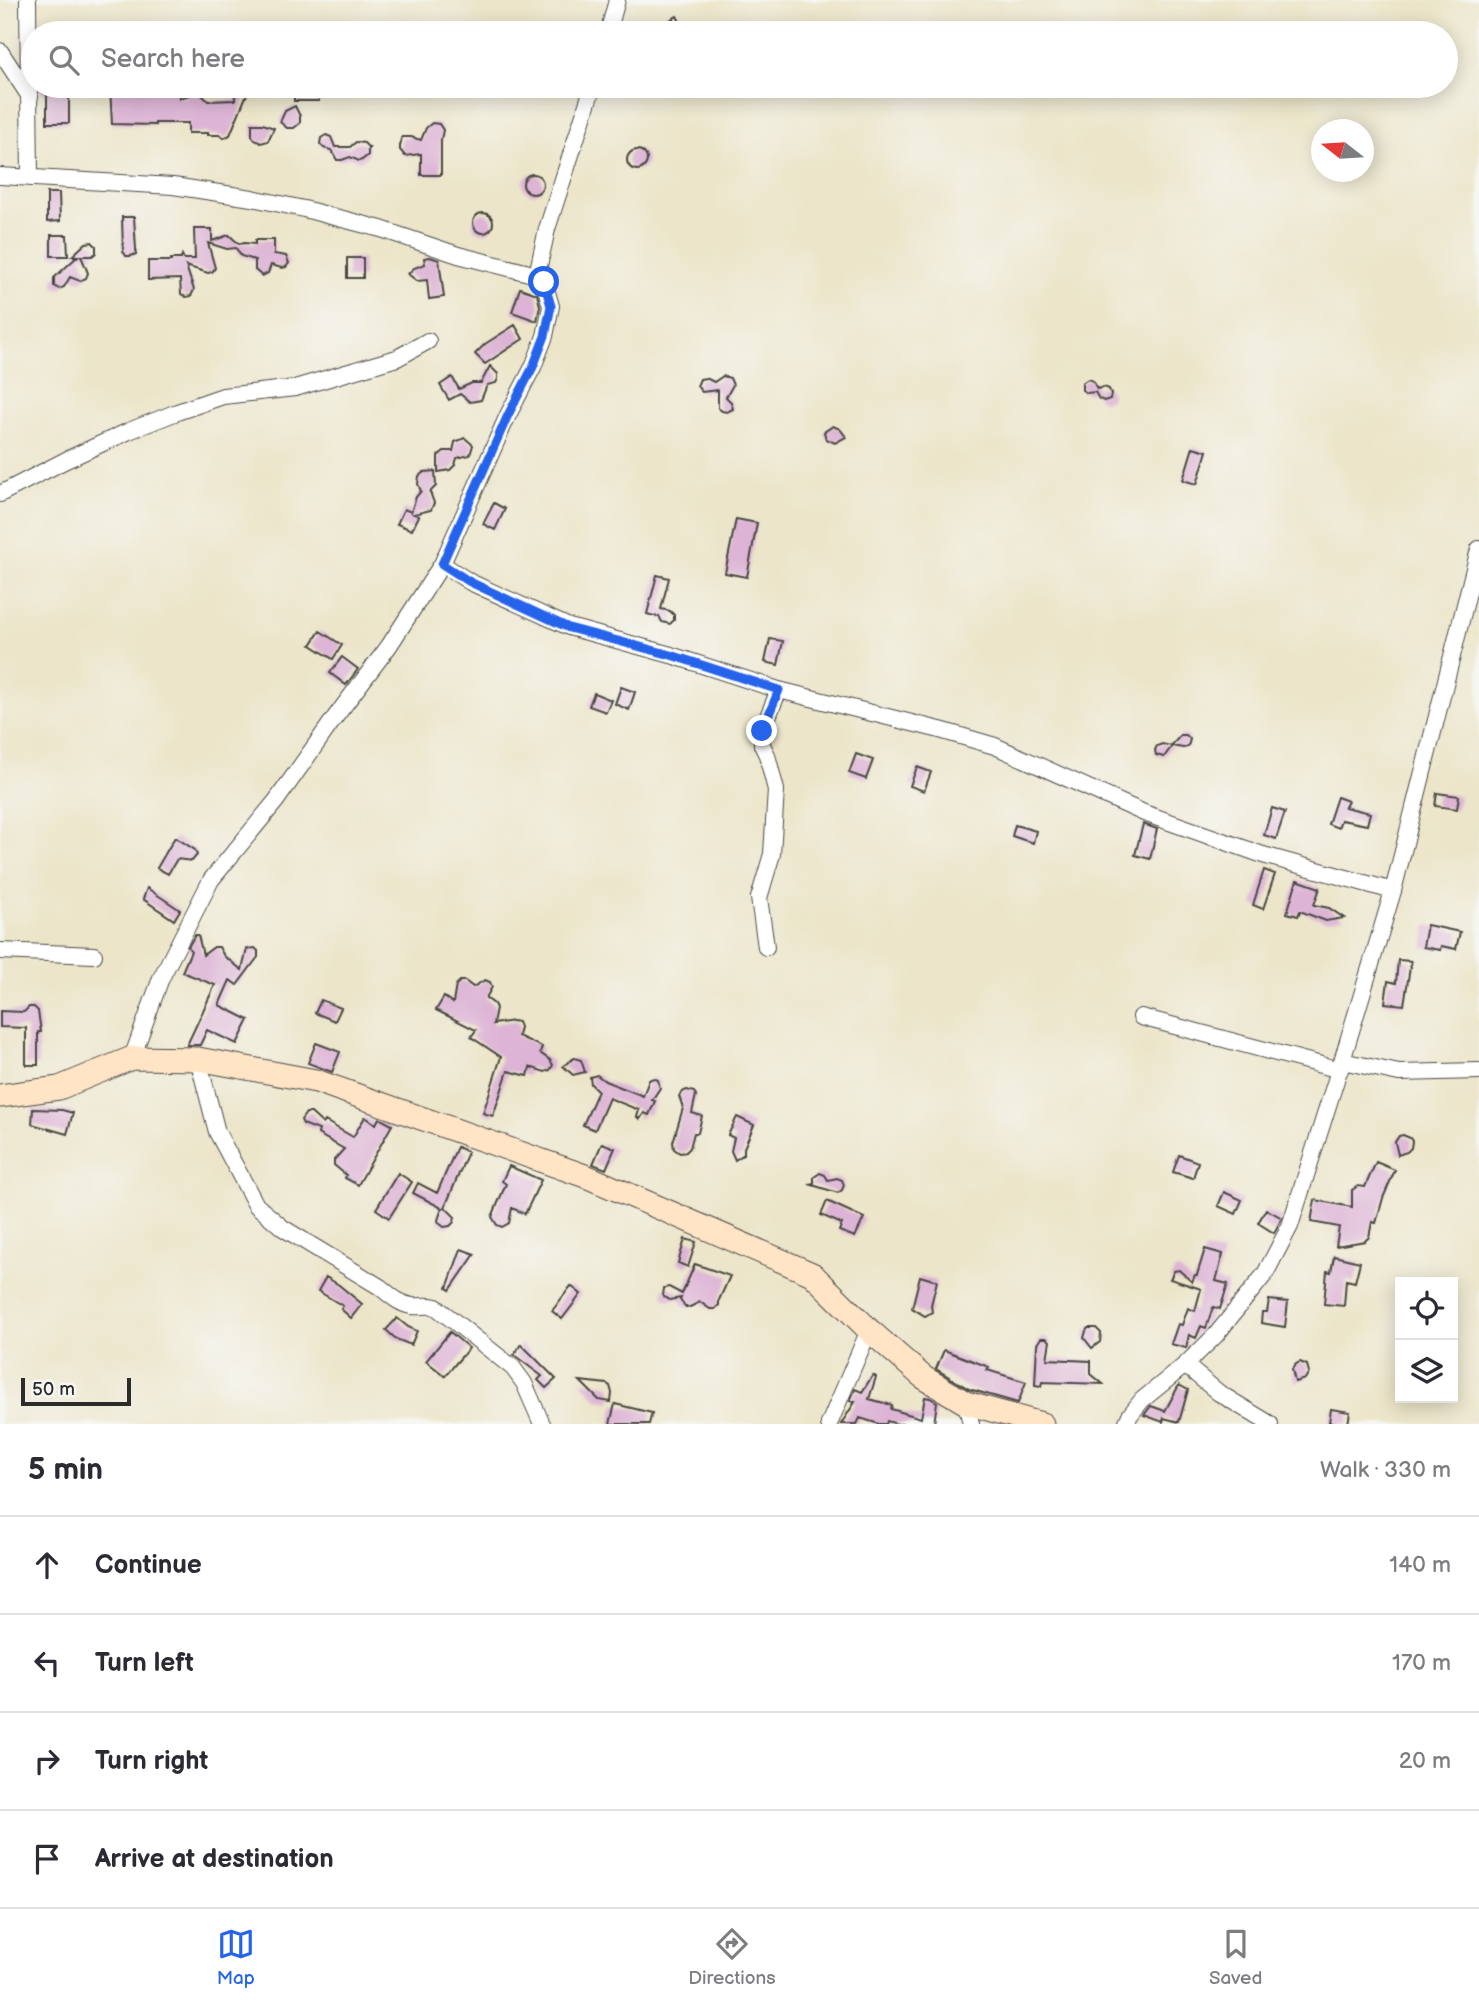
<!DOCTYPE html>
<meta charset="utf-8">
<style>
:root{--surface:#fff;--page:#f2f2f3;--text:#2b2b33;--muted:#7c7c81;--line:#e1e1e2;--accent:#2563eb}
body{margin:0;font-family:"Balsamiq Sans",sans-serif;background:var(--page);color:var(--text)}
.controls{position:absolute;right:21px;bottom:21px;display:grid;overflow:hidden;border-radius:0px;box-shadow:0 4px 18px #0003}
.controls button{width:63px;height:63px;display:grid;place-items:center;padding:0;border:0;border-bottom:2px solid var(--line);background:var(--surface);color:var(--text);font:35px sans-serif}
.compass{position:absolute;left:1311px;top:119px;width:63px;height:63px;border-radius:50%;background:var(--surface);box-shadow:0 4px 18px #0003;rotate:287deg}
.scale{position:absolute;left:21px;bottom:18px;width:110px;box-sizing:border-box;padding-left:7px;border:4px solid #2b2b2b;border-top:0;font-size:19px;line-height:24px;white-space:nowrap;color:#2b2b2b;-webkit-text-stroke:5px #f6f6f2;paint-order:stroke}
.stop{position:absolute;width:21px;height:21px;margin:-16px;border:5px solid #2563eb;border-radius:50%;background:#fff}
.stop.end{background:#2563eb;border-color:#fff;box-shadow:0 2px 7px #0008}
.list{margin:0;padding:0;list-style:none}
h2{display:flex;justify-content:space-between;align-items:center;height:91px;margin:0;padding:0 28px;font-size:30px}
h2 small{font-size:23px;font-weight:400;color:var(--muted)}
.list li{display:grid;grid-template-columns:46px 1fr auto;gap:21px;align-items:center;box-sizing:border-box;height:98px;padding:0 28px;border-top:2px solid var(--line)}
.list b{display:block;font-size:26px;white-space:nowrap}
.list em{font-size:23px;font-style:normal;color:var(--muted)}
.icon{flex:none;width:38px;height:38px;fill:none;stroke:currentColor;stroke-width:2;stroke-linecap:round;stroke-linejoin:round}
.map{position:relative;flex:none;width:1479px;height:1424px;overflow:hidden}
.search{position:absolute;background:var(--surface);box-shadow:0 4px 18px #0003;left:21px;right:21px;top:21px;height:77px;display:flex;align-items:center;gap:18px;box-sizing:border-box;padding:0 24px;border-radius:38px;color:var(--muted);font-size:26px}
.sheet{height:483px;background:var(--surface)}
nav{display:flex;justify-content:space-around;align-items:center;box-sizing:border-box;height:98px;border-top:2px solid var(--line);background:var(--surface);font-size:19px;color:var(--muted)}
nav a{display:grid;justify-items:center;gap:4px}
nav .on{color:var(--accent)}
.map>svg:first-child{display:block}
.building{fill:#ddb4d5}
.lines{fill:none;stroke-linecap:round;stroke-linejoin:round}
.street-casing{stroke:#484743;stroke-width:18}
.secondary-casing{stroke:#484743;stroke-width:25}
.street{stroke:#fff;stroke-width:16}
.secondary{stroke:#ffe4c6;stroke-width:23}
.route{stroke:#2563eb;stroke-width:9}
</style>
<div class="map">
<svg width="1479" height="1424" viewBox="0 0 1479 1424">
<rect width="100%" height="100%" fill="#f6f6f2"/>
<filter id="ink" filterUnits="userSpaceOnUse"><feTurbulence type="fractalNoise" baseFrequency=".0143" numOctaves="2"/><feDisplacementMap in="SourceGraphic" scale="14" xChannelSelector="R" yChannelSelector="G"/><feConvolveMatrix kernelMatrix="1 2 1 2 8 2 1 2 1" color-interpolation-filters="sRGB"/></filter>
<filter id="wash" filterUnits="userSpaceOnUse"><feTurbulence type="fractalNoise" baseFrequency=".00686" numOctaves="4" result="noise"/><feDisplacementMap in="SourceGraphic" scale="28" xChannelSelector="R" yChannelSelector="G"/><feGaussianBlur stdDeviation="1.57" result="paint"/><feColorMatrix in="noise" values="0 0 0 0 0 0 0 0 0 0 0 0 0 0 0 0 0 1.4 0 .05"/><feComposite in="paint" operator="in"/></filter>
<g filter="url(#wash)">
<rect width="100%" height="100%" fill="#ece5c9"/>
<g id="blocks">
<!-- building -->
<path class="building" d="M677,16L686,33H646Z
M39,86H69V123H47V95L40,90Z
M110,86H177L180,98L199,92L208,101L235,100V91L238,87L244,86L249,89L230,135L224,138L219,135H208V133H188V123H155V125L112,124Z
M294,86H319V101H294Z
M295,106L300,116V123L294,128H287L280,122L285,111Z
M432,123L439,124L443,130L441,140V175H421V154L405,156L400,150V146L402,137H411L421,140L426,128Z
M252,124H263L274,128L268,141L261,143L255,140L252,136Z
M326,135L331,137L335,147H350L356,142L364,143L368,147L370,148H368V155L362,160L359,161L350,157L342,160H337L331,150L324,148L320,144L321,138Z
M627 160a10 10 0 1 1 20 0a10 10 0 1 1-20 0Z
M523 184a10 10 0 1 1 20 0a10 10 0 1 1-20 0Z
M47,193H59L60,221L47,222Z
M473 223a10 10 0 1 1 20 0a10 10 0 1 1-20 0Z
M122,217H134L136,249V254L131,256H126L123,251Z
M194,229H212V241L229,235L239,244L244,243L255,244V240H274V254L286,256L289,263L286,267L282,268L271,265L268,273L262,276L255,270V260L241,256L236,248L227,249L208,243L215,268L212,272L208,273L186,266L194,290L191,296L186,297L181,294L180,279L148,280V261H171V259H181L182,255L184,259H195Z
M51,235H67L68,256H51Z
M92,242L96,246V253L92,256H81L88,273L86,278L80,281L70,277L64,287L59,289L54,286V278L78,256H72L86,243Z
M430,257L439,260L444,297L429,299L427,280L417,281L408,274L414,268L425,264L424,258Z
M347,258H363V278H347Z
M520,288L537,294L540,306L537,321L512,312Z
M515,325L523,339L485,364L475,354L485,344Z
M490,366L498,374V379L496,383L487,385L481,400L470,402L460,394L449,400L440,385L452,377L459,389L472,383H481Z
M723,376L730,378L733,385L726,397L731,402L733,409L727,412L722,411L718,408V390L702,392L697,386L700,379L706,378L714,382Z
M1088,379L1093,381L1097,389L1104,387L1109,389L1111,394L1110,399L1104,401L1099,399L1095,392L1087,393L1082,390V383Z
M833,426L840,429L846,437L835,443L826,439L824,432Z
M465,438L473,445L470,455L457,458L455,465L450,470L438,472V456L444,451H453L455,442Z
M1193,447L1207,451L1197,484L1183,480Z
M435,471L436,486L430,492L434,503L431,510L414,514L419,516L412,530L397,524L404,509L411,512L416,497L421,491L418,484L419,476L424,472Z
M494,503L505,509L495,530L483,524Z
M736,519L757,523L747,577L725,573Z
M657,575L669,578L661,609L670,611L674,615V620L670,624L662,622L659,616L658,617L647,614Z
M320,631L342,645L333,659L311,645Z
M770,639L783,641L778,665L765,662Z
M342,657L358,669L346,685L330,673Z
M621,687L635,692L629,710L615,704Z
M594,693L611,700L606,712L589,706Z
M1181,735H1186L1190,739L1188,747L1183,748L1172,746L1164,757L1156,755L1155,750L1157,746L1162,744L1171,746Z
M856,754L873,760L866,779L849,773Z
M917,767L931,772L924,791L910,786Z
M1437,793L1459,796L1457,809L1435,806Z
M1337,797L1348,801L1345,807L1370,813L1367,825L1341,820L1338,828L1328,824Z
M1272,808L1285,812L1276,839L1264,835Z
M1143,824L1157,829L1150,859L1135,855Z
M1015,825L1036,831L1033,843L1012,836Z
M175,837L195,850L197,855L192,861L177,859L168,874L157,868Z
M1264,870L1275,874L1263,909L1253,905Z
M1297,880L1320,888L1314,905L1329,908L1344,918L1326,921L1300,911L1298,916L1287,913Z
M147,888L180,910L174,920L143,899Z
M1427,925L1460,932L1456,949L1441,946L1440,950L1423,947Z
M195,935H198L203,955L214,947H219L224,956L242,970L247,949L255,948L258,951V957L237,985L230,980L219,1005L249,1020L237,1044L207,1030L200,1045H187L215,985L182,972L191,951L188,947Z
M1398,960L1411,961L1404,1005L1385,1003L1388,981L1396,983Z
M485,980L490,982L492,987L486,998L494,1004L496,1008L493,1024L513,1021L518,1022L520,1027L518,1036L542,1047L540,1053L550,1060L553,1065L550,1070L545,1072L530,1067L528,1076L508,1071L493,1116L483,1113L501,1057L471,1037L476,1030L436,1010L444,997L453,1003L456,985L460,981H465L473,987Z
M321,1000L341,1008L335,1021L315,1013Z
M29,1007H34L38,1011L41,1032H38V1065H26V1028L0,1027V1011L24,1012Z
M316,1043L340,1052L332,1072L308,1063Z
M574,1058L581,1060L585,1072L573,1075L563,1066Z
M597,1075L605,1081L643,1096L649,1080L653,1078L658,1080L660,1088L652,1100L655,1101L649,1115L644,1113L640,1119L637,1117L639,1110L609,1098L595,1130L583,1125L598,1091L591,1084L590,1077Z
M687,1090L694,1092L696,1095L692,1113L702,1116L698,1133H694L690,1148L686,1152L680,1153L674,1149L673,1142L683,1108L679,1096L684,1091Z
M33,1109L62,1110L73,1113L67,1134L32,1124Z
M306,1113H311L323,1124L325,1121L353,1137L365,1117L376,1124L379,1118L392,1125L358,1185L345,1178L346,1175L334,1165V1160L344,1149L318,1134L319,1130L303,1124L301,1120Z
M737,1117L754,1125L744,1148V1154L735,1160L731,1151L734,1138L728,1135Z
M1403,1135L1410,1138L1412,1141L1411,1148L1407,1152L1398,1155L1395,1142L1399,1136Z
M602,1143L615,1148L606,1169L593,1164Z
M457,1147L468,1152L445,1207L455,1217L454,1222L450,1226L444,1227L439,1223L438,1220L442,1208L413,1193L418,1183L437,1193Z
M1179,1155L1198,1162L1193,1178L1173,1172Z
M1376,1162L1395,1170L1383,1198L1376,1223L1372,1222L1369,1237L1365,1241L1336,1246L1339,1227L1311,1222L1315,1200L1352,1207V1190L1358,1186L1365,1187Z
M509,1166L541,1180L525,1214L512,1208L509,1223L502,1227L497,1225L492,1217L506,1184L502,1181Z
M398,1173L412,1182L389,1218L376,1209Z
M820,1173L825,1175L828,1180L837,1178L842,1180L844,1185L842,1190L838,1193L809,1184L814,1183V1177Z
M1224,1192L1242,1200L1236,1214L1218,1206Z
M827,1201L864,1218L855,1237L839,1231L842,1224L821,1215Z
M1266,1209L1282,1218L1274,1233L1258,1223Z
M685,1239L696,1242L688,1267L678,1263Z
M461,1249L475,1254L450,1290L447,1288Z
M1205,1249L1223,1254L1216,1281L1228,1284L1220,1309L1213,1307L1206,1328L1201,1326L1196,1338L1189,1335L1186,1348L1171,1344L1178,1324L1182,1325L1188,1308L1195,1311L1201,1289L1170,1279L1174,1271L1179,1270L1192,1282L1195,1275H1197Z
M1334,1256L1360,1262L1355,1282L1346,1280L1344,1306L1324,1304L1327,1271L1331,1272Z
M695,1264L730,1276L719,1300V1305L715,1309H710L700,1302L690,1307H685L680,1300L681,1298L669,1300L663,1296L664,1288L669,1287L682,1294Z
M920,1276L937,1281L931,1305L932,1312L925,1316L912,1308Z
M326,1277L339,1285L362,1304L351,1318L341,1309L343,1306L318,1291Z
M571,1286L581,1294L562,1319L552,1311Z
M1269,1300L1288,1302L1285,1327L1261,1323L1262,1312H1267Z
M397,1318L408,1327L417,1331L411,1345L396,1339L386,1330Z
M1088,1328H1096L1101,1333L1100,1342L1092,1348L1084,1338L1086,1331Z
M450,1332L469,1348L445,1376L426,1361Z
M1041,1338H1046L1050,1341L1047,1359L1091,1361V1374L1103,1384L1042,1382L1041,1386L1035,1385L1037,1344Z
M521,1344L556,1379L546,1388L538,1380L542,1376L514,1355Z
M944,1350L989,1367L987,1370L1026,1382L1018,1403L969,1389L936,1369Z
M1300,1362L1307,1365L1309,1372L1305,1379L1295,1382L1292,1369L1296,1364Z
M873,1375L876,1377L869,1399L892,1405L891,1409L921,1418L925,1397L930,1398L937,1402L934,1424H897L887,1421L886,1424H879L860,1418L857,1424H841L855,1402L850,1401L855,1389L862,1392Z
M580,1381L607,1384L610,1386L612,1393L611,1402L599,1400Z
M1179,1385L1188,1390L1179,1422L1164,1418L1163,1422L1144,1415L1151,1406L1165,1411Z
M615,1404L652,1413L649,1424H610Z
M1331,1409L1350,1412L1348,1424L1329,1422Z"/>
</g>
</g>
<g filter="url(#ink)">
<use href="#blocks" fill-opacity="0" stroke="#484743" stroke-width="2"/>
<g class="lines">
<!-- street casing -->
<g class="street-casing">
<path id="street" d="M28,0L30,178
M608,33L617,0
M0,51L30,97
M0,176L173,186L252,198L304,209L381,229L458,255L537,275
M0,494L66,460L129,431L177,412L223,396L295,388L397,358L428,341
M442,564L470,582L569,627L671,655L779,690L940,730L995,746L1144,813L1263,855L1393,891
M766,947L759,898L772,854L776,790L767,755L762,745V731L779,690
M0,951L94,955
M1141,1017L1340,1070
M132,1058L161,978L211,880L276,801L336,716L389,646L442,564L508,415L533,367L545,336L551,306L544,282L537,275L547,229L593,86
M198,1059L217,1132L256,1205L283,1228L380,1287C390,1295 399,1304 412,1306C420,1307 427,1304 436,1307L513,1368L524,1383L542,1424
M1342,1061L1399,1073L1479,1071
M1185,1365L1219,1393L1270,1424
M966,1403L971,1424
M829,1424L869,1330
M1126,1424L1130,1415L1142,1400L1185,1365L1216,1335L1265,1274L1290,1226L1342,1061L1393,891L1479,549"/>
</g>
<!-- secondary casing -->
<g class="secondary-casing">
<path id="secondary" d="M0,1096L59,1088L132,1058L198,1059L316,1081L588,1177L812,1274L869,1330L923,1377L966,1403L1042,1424"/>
</g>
<!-- street -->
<use href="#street" class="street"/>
<!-- secondary -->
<use href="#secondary" class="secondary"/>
</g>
</g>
<g class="lines" filter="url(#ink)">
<!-- route -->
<path class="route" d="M544,282L551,306L545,336L533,367L508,415L442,564L470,582L569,628L671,655L779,690L762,731"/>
</g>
</svg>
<div class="controls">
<button><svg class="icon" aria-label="locate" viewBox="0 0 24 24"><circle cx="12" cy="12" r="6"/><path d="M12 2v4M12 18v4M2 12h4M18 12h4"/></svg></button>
<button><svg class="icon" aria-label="layers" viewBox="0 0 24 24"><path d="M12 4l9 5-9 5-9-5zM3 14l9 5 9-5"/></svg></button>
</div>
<svg class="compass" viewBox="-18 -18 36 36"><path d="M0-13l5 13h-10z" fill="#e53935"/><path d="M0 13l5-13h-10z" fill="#7c7c81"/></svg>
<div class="scale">50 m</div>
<div class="stop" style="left:544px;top:282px"></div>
<div class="stop end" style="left:762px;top:731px"></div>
<div class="search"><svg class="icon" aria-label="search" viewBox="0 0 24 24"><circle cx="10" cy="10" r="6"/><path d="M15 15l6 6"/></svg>Search here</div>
</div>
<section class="sheet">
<h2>5 min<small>Walk · 330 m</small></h2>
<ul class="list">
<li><svg class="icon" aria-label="ahead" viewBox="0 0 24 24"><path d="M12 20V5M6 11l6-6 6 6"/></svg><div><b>Continue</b></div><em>140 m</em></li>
<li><svg class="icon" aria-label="left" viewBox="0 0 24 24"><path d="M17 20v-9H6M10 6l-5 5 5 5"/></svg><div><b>Turn left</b></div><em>170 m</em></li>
<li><svg class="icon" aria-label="right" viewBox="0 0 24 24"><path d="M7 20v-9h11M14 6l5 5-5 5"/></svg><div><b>Turn right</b></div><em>20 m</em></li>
<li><svg class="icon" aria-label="arrive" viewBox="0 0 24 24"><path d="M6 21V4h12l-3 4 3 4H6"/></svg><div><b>Arrive at destination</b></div></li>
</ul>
</section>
<nav>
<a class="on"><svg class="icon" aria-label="map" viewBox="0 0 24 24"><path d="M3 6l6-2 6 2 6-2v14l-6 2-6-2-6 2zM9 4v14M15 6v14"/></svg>Map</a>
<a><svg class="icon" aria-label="directions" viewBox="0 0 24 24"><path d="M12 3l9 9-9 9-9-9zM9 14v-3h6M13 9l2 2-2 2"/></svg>Directions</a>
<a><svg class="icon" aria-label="saved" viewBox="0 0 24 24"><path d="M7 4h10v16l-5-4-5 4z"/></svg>Saved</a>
</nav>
